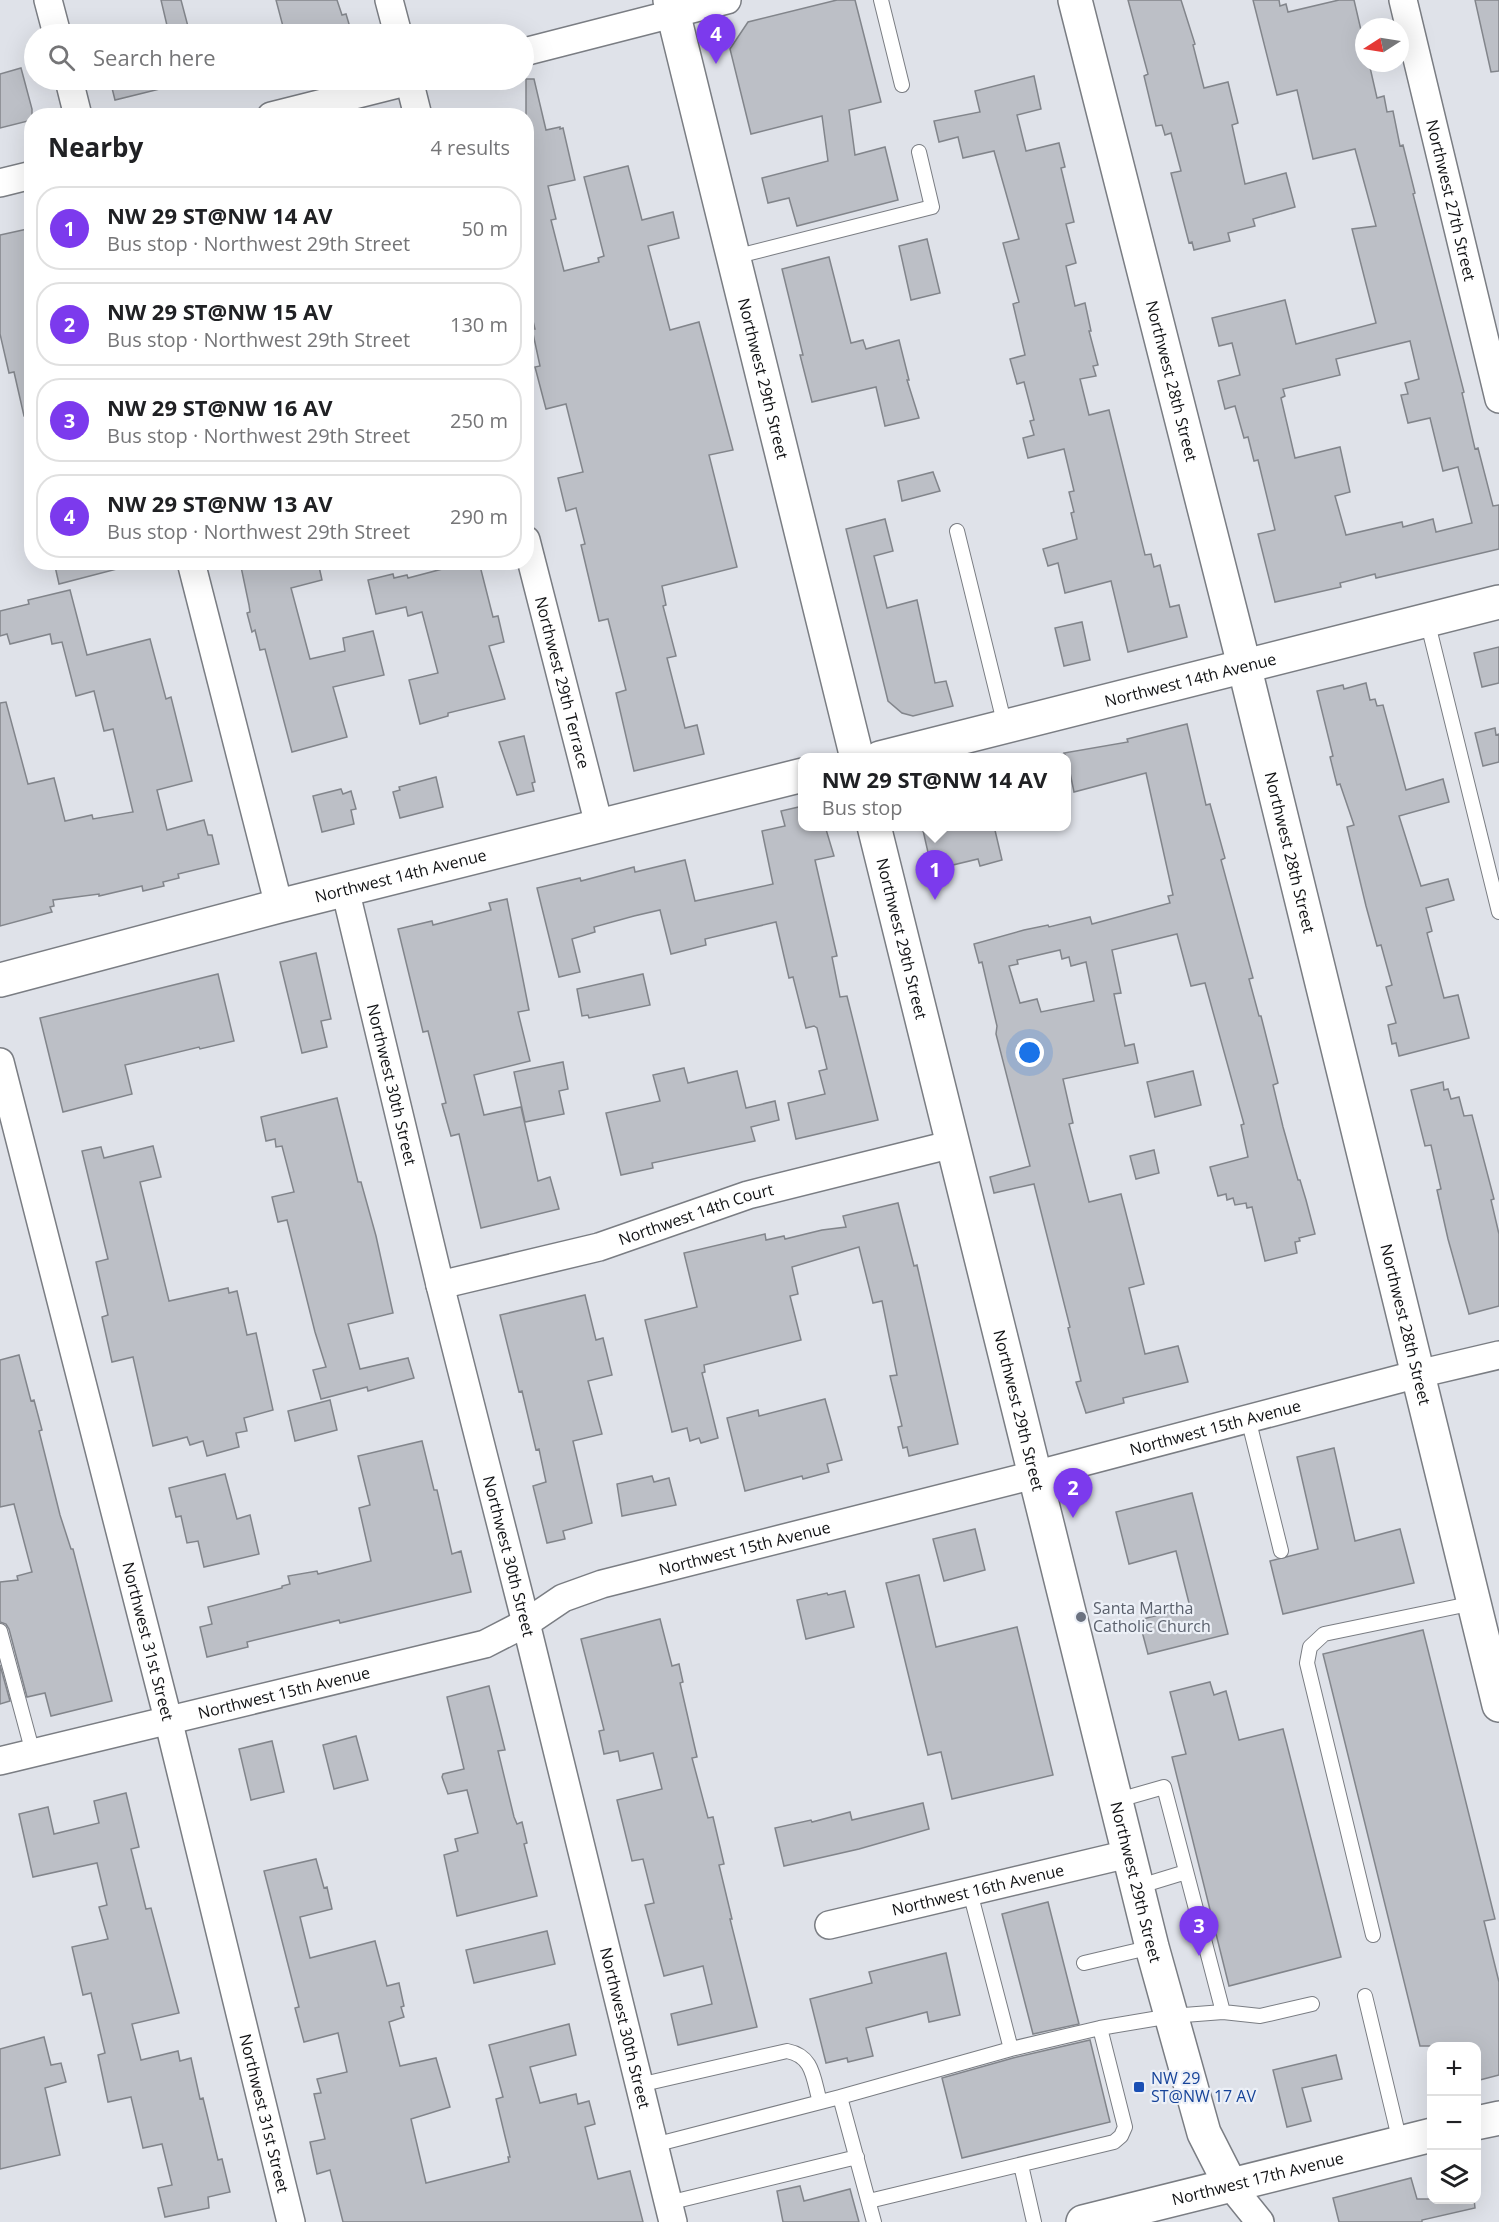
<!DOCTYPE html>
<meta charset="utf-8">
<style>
:root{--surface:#fff;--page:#f2f2f2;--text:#202124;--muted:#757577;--line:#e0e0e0;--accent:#7c3aed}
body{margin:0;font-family:"Open Sans",sans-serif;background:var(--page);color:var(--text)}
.controls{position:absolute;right:18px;bottom:18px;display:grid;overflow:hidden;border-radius:12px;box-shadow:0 6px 24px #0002}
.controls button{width:54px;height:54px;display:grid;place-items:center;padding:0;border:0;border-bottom:2px solid var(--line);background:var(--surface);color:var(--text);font:30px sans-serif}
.compass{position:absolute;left:1355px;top:18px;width:54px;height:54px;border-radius:50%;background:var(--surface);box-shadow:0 6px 24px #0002;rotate:258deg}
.you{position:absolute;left:1030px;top:1053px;width:21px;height:21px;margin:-15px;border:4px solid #fff;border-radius:50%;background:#1a73e8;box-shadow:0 0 0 9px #1a73e833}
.badge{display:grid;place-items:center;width:39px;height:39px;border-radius:50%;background:var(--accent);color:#fff;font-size:20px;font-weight:700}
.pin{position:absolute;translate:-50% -50px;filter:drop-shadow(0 2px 3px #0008)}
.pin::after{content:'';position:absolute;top:32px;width:21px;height:18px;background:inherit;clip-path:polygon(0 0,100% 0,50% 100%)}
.popup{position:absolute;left:798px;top:753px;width:273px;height:78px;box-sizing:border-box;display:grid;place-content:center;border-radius:12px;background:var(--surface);filter:drop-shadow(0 2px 4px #0005);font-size:20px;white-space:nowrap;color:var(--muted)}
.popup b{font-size:22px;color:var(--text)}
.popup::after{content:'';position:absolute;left:50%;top:100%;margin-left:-12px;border:12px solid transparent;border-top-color:var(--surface)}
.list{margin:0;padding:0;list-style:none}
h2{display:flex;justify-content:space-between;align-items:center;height:78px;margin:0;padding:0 24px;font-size:26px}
h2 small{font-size:20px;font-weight:400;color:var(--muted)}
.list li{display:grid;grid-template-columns:39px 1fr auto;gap:18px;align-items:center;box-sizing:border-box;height:84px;margin:0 12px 12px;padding:0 12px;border:2px solid var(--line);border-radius:24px}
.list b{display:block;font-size:22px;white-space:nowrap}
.list p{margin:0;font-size:20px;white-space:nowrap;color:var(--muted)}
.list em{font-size:20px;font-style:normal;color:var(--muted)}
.icon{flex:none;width:33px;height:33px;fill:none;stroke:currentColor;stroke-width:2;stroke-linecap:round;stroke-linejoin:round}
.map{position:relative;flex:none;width:1499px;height:2222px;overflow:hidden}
.search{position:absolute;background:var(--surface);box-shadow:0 6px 24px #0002;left:24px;top:24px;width:510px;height:66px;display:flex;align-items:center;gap:15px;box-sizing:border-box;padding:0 21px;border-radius:33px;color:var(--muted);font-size:22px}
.panel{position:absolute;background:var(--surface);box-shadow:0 6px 24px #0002;left:24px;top:108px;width:510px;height:462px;border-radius:24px}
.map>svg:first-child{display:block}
.building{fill:#bcbfc6;stroke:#82858b;stroke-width:1.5;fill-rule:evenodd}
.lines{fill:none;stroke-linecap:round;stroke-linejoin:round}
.lane-casing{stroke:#7a7d83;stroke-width:16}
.street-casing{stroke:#7a7d83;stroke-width:30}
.secondary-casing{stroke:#7a7d83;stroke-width:36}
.lane{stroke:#fff;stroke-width:14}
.street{stroke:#fff;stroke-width:27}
.secondary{stroke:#fff;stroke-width:33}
.worship-dot{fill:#6b7280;stroke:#ecf0f7;stroke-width:2}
.transit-dot{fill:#1a4fb4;stroke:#ecf0f7;stroke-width:2}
.labels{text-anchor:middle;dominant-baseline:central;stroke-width:4.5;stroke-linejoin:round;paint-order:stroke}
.street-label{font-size:16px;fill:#111214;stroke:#ecf0f7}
.worship-label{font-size:16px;fill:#5b616d;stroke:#ecf0f7;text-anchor:start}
.transit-label{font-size:16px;fill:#164399;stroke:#ecf0f7;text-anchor:start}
</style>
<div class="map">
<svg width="1499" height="2222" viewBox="0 0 1499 2222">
<rect width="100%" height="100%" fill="#dfe2e9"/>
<!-- building -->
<path class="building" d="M161,0H181L190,34H169Z
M276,0H337L342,15L346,14L352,34H285Z
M837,0H855L881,102L849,110L855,155L885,147L898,200L797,226L789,198L768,203L762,178L828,161L822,116L751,134L730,49L748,22Z
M1128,0H1181L1195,44L1193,45L1204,88L1228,82L1238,123L1232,125L1245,184L1286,173L1295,207L1253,219L1255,226L1228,233L1230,241L1194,250L1192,242L1189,243L1171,173L1181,171L1171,133L1165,135L1162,125L1156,126L1144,76L1148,74Z
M1253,0H1279L1280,6L1286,4L1288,12L1339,0H1354L1364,43V63H1369L1377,98L1384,96L1387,112L1393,111L1400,146L1403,145L1415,193L1413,194L1464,392L1462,393L1475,449L1478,448L1493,506L1499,505V549L1376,578L1375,574L1340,583L1341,587L1275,602L1258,534L1275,530L1258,460L1254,461L1248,437L1244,438L1235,406L1225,409L1218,381L1240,375L1232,343L1219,346L1212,318L1285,300L1296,344L1376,323L1352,229L1376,226L1355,149L1313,159L1297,90L1277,95ZM1410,341L1419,379L1405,383L1408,394L1401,395L1408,423L1430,418L1443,471L1458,467L1472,523L1436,532L1433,519L1403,527L1402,522L1346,535L1335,496L1350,492L1340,447L1295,458L1281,398L1285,396L1283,389L1340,375L1336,359Z
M1475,0H1499V71L1491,72Z
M21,68L32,109V120L0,128V74Z
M1034,76L1041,109L1017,115L1026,151L1059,143L1065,167L1061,168L1074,222L1066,224L1076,263L1066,266L1075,306L1085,303L1091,331H1089L1098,365L1093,366L1096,376L1080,379L1089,415L1109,410L1145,555L1151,554L1154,567L1160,565L1170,607L1179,605L1187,637L1128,652L1111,581L1065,593L1058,563L1048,566L1043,549L1077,539L1071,513L1074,512L1069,492L1074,491L1064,449L1028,458L1023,438L1034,435L1030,421L1034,420L1024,382L1017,384L1010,359L1025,355L1013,304L1019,302L1003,243L1019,239L994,151L963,158L958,137L939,142L934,121L980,112L975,91Z
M526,79H534L546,130L560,127V129L563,128L575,180L548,186L556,219L551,220L564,271L599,262L598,258L604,256L584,177L628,166L642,220L673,212L679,238L648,246L670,330L699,322L733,450L709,455L737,567L662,586L666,605L663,606L676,656L667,658L685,728L697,725L704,754L634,771L616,693L626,690L608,619L599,621L581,545L585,544L576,508L566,511L558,478L583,472L566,404L546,409L535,367L540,366L532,329H535L526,293Z
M110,80H167L168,87L115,100Z
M32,228V415L24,416L14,372L9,373L0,334V235Z
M927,239L940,293L911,300L899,246Z
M829,257L851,343L863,340L866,349L899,340L909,380H907L919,418L885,426L876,387L812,402L800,355H803L782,269Z
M933,472L940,491L902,501L898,481Z
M885,519L893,551L874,556L887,608L917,600L935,683L946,681L953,706L913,716L902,713L888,701L846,529Z
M54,562H116L117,569L59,584Z
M240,562H318L322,580L291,588L310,659L345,651L343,638L373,631L384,675L333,687L347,737L292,752L265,649L260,650L255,630L252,632L247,613L250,612L249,605Z
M469,562H479L493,617L498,616L504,642L489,646L505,699L448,713V716L420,724L409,680L438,673L422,612L408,616L406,607L376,614L368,580L393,574L394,578L407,575L408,578Z
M70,590L87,655L150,639L166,699L171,697L192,781L157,790L167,830L204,820L208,835H212L219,864L178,874L179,878L163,882L164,886L143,891L142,886L99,896V894L53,900L54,906L50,907L52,912L0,926V703L6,702L28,784L54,778L65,821L92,815L93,819L133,812L113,729L104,731L94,691L76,696L62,642L52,644L50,634L10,644L7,634L0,636V611L29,604L28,600Z
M1082,622L1090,660L1064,666L1055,628Z
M1499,647V683L1482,687L1474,653Z
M1366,683L1370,700L1375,699L1377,706L1383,705L1406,790L1443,779L1449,802L1399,816L1421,886L1448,879L1454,900L1426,908L1432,931L1427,933L1444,998L1458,995L1469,1038L1399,1056L1396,1043L1392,1044L1388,1025L1396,1023L1386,987L1392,985L1381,945L1377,946L1366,906L1347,827L1354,825L1340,784L1337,785L1330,757L1333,756L1317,691L1343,685L1344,689Z
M1187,724L1206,805L1210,804L1225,858L1221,860L1253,978L1249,979L1259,1016H1261L1278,1083L1273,1085L1283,1127L1298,1180H1300L1306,1200L1315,1234L1299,1238L1300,1241L1295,1242L1297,1253L1265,1261L1252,1207L1247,1208L1246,1203L1235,1205L1233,1198L1227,1200L1226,1194L1218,1196L1210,1167L1248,1157L1241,1125L1244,1124L1205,983L1191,986L1177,934L1112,950L1121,993L1114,994L1125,1046L1134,1044L1138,1063L1063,1079L1073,1123L1069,1124L1089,1202L1121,1194L1144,1284L1129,1288L1145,1354L1178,1346L1188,1382L1123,1398L1124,1403L1086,1413L1076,1382L1081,1381L1068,1328L1070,1327L1034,1184L994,1193L990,1177L1030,1166L996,1034L997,1026L988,988L982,962L979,963L974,944L1024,930L1048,925L1049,927L1090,917L1092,924L1170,903L1168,896L1173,895L1146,773L1074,792L1067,758L1064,753L1128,742L1127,739ZM1060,950L1062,959L1069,957L1071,966L1086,962L1094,1001L1041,1012L1037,999L1020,1003L1009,966L1018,964L1017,960Z
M1495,728L1496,735L1499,734V762L1483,766L1475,733Z
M524,736L535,782L532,783L534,791L517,795L499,742Z
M436,777L443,807L400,818L393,792L400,790L399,787Z
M341,789L343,794L351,791L356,809L351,810L354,824L322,832L313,796Z
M803,806V826H825L834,856L815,860L837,956L832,957L840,997L847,996L878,1120L796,1139L788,1103L825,1094L819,1071L827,1069L817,1028L814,1026L806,1028L793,977L789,978L776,922L705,939L706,945L671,954L660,910L634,916L594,927L595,932L572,939L580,972L559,977L537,888L580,878L581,881L634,867L635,872L685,860L695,901L773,884L762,831L785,826L781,811Z
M922,826H994L1002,860L980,866L978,859L932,870Z
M507,899L529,1010L518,1012L530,1061L474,1075L484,1115L521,1107L538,1181L550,1177L559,1209L481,1228L459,1134L451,1136L442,1104L446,1103L428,1031L423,1032L398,929L432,921L433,925L491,910L489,903Z
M316,953L331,1019L321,1021L327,1047L302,1053L280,962Z
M218,974L234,1041L200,1049L199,1047L125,1065L132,1094L63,1112L40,1018Z
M643,974L650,1005L589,1018L588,1015L582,1016L577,989Z
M563,1062L568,1089L559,1091L564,1114L525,1122L514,1072Z
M684,1068L688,1083L737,1071L746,1108L775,1101L779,1120L751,1127L755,1141L652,1163L653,1168L621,1175L606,1113L660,1101L653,1075Z
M1193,1071L1201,1105L1155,1117L1147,1082Z
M1443,1082L1444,1090L1448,1089L1451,1099L1459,1097L1464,1116L1472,1115L1494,1199L1491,1200L1499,1234V1306L1469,1314L1448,1239L1437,1190L1441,1189L1431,1145L1425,1146L1411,1090Z
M337,1098L358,1182H361L376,1236L393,1313L348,1324L360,1369L408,1358L414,1378L368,1391L367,1387L321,1399L313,1370L326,1367L315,1332L287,1220L278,1222L272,1197L294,1192L282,1146L276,1147L275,1139L266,1141L261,1117Z
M153,1146L161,1177L140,1182L169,1301L228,1288L229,1293L237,1291L247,1335L256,1333L273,1410L244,1418L247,1431L236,1433L239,1447L207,1456L203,1441L190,1445L187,1437L153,1446L133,1357L112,1362L102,1317L108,1315L96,1262L108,1259L82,1151L101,1147L104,1158Z
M1154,1150L1159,1173L1136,1179L1130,1156Z
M898,1203L914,1266L917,1265L958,1444L909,1456L907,1447L903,1448L898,1427L902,1426L890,1376L897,1375L882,1301L873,1303L859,1247L792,1267L798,1294L790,1296L801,1340L704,1365L705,1372L702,1373L718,1438L701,1443L699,1438L690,1441L687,1428L672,1432L645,1320L697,1307L684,1253L765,1234L766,1240L784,1236L785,1239L822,1230L846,1227L843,1216Z
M585,1295L596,1340L603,1338L612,1375L588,1381L602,1434L573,1441L592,1523L563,1531L565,1539L547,1543L533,1486L546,1482L539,1449L536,1450L522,1391L519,1392L500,1315Z
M19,1355L31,1401L34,1400L42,1430L39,1431L60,1515L71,1549H73L112,1701L51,1716L45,1693L27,1697L9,1629L6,1624L0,1622V1582L18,1580L17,1576L32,1572L14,1504L0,1507V1360Z
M825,1399L842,1460L827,1464L829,1472L803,1479L802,1476L745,1491L727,1418L758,1410L759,1416Z
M330,1400L337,1430L295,1441L288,1411Z
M422,1441L434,1490H437L452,1554L461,1551L471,1592L340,1623L339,1620L247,1642L248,1647L207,1657L200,1627L212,1624L208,1607L282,1588V1586L290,1584L288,1576L317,1571L318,1574L371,1561L359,1508L370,1505L358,1456Z
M1334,1448L1355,1541L1400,1529L1414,1583L1283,1614L1270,1561L1318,1549L1297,1457Z
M225,1474L237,1519L250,1515L259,1554L204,1567L198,1541L187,1543L181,1516L176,1517L169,1488Z
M652,1476L654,1482L669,1478L676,1505L622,1516L617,1484Z
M1192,1493L1228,1634L1148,1654L1139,1620L1190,1607L1176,1551L1129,1564L1116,1512Z
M975,1529L985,1570L944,1581L933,1539Z
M919,1575L936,1647L1017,1627L1053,1775L952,1799L941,1752L928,1755L886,1583Z
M845,1591L854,1627L806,1639L797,1600L827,1593L828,1595Z
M660,1619L672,1666L679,1664L683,1682L680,1683L697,1757L692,1758L708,1818L713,1817L724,1864L719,1865L732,1919H730L757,2027L678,2045L671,2014L712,2004L703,1966L664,1976L645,1905L654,1903L643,1859L632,1861L617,1800L662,1789L653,1753L620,1761L618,1751L604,1754L599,1731L604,1730L581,1639Z
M1423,1630L1495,1919L1484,1921L1499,1982V2075L1476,2081V2046H1420L1323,1654Z
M0,1665L10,1701L0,1704Z
M1210,1682L1214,1695L1226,1691L1239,1740L1283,1729L1341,1957L1229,1986L1172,1757L1186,1754L1170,1692Z
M489,1686L505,1750L498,1751L514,1817L517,1824L522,1822L527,1843L524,1844L537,1896L457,1916L444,1855L458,1851L455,1839L478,1833L467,1790L448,1794L442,1777L443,1774L464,1769L447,1697Z
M356,1736L368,1780L334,1789L323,1745Z
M272,1741L284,1792L251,1800L239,1749Z
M126,1793L139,1847L131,1849L146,1909L151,1908L179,2013L132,2024L141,2060L178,2051L180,2061L191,2058L200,2099L203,2098L218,2160L222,2159L230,2192L208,2197L209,2208L165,2217L158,2188L172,2185L162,2144L143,2148L131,2097L108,2102L98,2055L105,2053L91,1993L83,1995L72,1947L108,1939L99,1907L107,1905L97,1863L33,1877L19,1814L48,1807L54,1834L99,1823L94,1801Z
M923,1803L929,1829L859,1849L784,1866L775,1828L811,1820L812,1822L850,1812L852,1820Z
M316,1859L324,1888L327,1887L332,1909L300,1917L310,1958L375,1941L387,1986L399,1983L404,2006L401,2007L404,2017L389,2022L400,2066L436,2058L450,2107L411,2119L426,2183L509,2162L508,2157H510L496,2099L503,2097L489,2045L569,2024L576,2055L530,2067L540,2103L576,2094L578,2104L589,2101L595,2124L585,2127L598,2179L630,2171L643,2222H343L330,2170L317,2174L310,2142L325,2139L314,2094L321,2093L317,2079L347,2072L338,2033L304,2042L295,2008L299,2007L264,1871Z
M1048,1902L1079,2024L1033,2034L1002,1914Z
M547,1931L555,1964L474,1983L466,1950Z
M946,1953L960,2015L929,2022L927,2012L866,2028L873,2056L848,2062L847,2058L826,2063L810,1999L872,1983L869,1972Z
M44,2037L51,2065L61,2063L66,2082L45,2088L60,2155L0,2169V2049Z
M1090,2040L1110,2122L962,2158L942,2078L1013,2058Z
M1336,2055L1342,2079L1302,2088L1311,2121L1287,2127L1273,2070Z
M1411,2178L1417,2199H1474L1475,2208L1422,2220V2222H1339L1333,2198Z
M800,2186L804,2201L850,2189L859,2222H783L777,2191Z"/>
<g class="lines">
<!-- lane casing -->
<g class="lane-casing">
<path id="lane" d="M881,0L902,85
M734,257L932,207L919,152
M957,531L1005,726
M1427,620L1499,912
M1248,1418L1281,1551
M0,1631L33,1753
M1115,1801L1164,1787L1223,2012
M1137,1887L1186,1872
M970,1892L1011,2049
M1373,1935L1307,1663L1310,1647L1324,1634L1474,1603
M1084,1963L1152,1947
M1365,1996L1400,2142
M1100,2028L1171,2016L1223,2012L1260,2016L1312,2004
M639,2085L787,2051C814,2056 813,2079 820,2102
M840,2097L1011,2049L1100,2028L1125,2127L1121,2136L1114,2142L869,2201
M654,2145L840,2097L874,2222
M1021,2165L1034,2222
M668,2203L857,2157"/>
</g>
<!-- street casing -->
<g class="street-casing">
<g id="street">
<path d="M48,0L57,34"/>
<path d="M389,0L398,34"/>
<path id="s1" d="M1403,0L1499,399"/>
<path d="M524,52L727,0"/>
<path d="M69,80L78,116"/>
<path d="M409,80L418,116"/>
<path d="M271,116L414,80"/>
<path d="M0,183L32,175"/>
<path id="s2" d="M526,540L599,825"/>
<path d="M191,562L279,906"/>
<path id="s3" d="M345,889L440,1285L526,1623L673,2222"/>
<path id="s4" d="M0,1062L168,1719L291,2222"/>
<path id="s5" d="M440,1285L599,1247L748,1195L953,1144"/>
<path id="s6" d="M0,1761L485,1644L526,1623L563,1598L602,1584L1034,1475L1418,1374L1499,1355"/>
<path id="s7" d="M829,1925L1128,1854"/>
<path d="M1231,2186L1260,2222"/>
</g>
</g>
<!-- secondary casing -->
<g class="secondary-casing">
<g id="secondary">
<path id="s8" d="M670,0L857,758"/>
<path id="s9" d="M1075,0L1244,665L1499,1705"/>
<path id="s10" d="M880,758L1499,602"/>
<path id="s11" d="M874,826L1152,1947L1204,2133L1231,2186"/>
<path id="s12" d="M0,980L279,906L803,775"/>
<path d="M1476,2123L1499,2118"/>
<path id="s13" d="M1083,2222L1432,2135"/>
</g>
</g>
<!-- lane -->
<use href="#lane" class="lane"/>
<!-- street -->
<use href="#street" class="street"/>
<!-- secondary -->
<use href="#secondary" class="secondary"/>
</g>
<!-- markers -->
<circle class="worship-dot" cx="1081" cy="1617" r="6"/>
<rect class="transit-dot" x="1133" y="2081" width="12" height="12" rx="3"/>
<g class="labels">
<!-- street labels -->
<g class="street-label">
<text stroke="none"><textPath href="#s1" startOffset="206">Northwest 27th Street</textPath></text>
<text stroke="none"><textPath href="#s8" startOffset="390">Northwest 29th Street</textPath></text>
<text stroke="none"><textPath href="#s9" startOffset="393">Northwest 28th Street</textPath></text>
<text stroke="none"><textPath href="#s10" startOffset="320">Northwest 14th Avenue</textPath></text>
<text stroke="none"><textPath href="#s2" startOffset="147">Northwest 29th Terrace</textPath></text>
<text stroke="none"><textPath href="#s9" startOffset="879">Northwest 28th Street</textPath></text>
<text stroke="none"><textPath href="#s12" startOffset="414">Northwest 14th Avenue</textPath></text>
<text stroke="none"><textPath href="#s11" startOffset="116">Northwest 29th Street</textPath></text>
<text stroke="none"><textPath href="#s3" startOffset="201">Northwest 30th Street</textPath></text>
<text stroke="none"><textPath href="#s5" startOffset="266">Northwest 14th Court</textPath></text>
<text stroke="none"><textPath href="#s9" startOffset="1365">Northwest 28th Street</textPath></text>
<text stroke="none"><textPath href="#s11" startOffset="602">Northwest 29th Street</textPath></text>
<text stroke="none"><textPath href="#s6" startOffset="1264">Northwest 15th Avenue</textPath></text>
<text stroke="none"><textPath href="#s6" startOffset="778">Northwest 15th Avenue</textPath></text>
<text stroke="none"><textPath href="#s3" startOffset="687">Northwest 30th Street</textPath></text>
<text stroke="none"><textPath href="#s4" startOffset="598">Northwest 31st Street</textPath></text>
<text stroke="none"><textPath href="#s6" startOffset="292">Northwest 15th Avenue</textPath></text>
<text stroke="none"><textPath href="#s11" startOffset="1088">Northwest 29th Street</textPath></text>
<text stroke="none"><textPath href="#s7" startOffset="153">Northwest 16th Avenue</textPath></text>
<text stroke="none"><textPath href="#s3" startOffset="1173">Northwest 30th Street</textPath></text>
<text stroke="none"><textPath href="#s4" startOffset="1084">Northwest 31st Street</textPath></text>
<text stroke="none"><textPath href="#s13" startOffset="180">Northwest 17th Avenue</textPath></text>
</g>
<!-- worship labels -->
<g class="worship-label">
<text x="1093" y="1608">Santa Martha<tspan x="1093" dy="18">Catholic Church</tspan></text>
</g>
<!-- transit labels -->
<g class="transit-label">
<text x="1151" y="2078">NW 29<tspan x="1151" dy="18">ST@NW 17 AV</tspan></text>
</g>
</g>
</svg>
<div class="controls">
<button>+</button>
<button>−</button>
<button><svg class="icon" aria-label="layers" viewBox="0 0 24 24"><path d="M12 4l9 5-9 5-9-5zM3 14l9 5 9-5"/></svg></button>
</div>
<svg class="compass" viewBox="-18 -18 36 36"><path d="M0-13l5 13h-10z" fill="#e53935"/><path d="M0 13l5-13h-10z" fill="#757577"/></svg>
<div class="you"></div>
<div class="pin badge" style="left:935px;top:900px">1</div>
<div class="popup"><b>NW 29 ST@NW 14 AV</b>Bus stop</div>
<div class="pin badge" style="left:1073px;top:1518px">2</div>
<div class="pin badge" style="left:1199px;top:1956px">3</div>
<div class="pin badge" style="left:716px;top:64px">4</div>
<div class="search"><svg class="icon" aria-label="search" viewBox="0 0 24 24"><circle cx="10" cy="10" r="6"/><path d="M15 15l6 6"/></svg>Search here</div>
<section class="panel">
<h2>Nearby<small>4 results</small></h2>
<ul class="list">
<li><span class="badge">1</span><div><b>NW 29 ST@NW 14 AV</b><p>Bus stop · Northwest 29th Street</p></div><em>50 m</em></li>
<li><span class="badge">2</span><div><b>NW 29 ST@NW 15 AV</b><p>Bus stop · Northwest 29th Street</p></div><em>130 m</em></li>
<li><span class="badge">3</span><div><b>NW 29 ST@NW 16 AV</b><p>Bus stop · Northwest 29th Street</p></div><em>250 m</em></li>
<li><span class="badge">4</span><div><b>NW 29 ST@NW 13 AV</b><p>Bus stop · Northwest 29th Street</p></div><em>290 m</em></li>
</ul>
</section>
</div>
